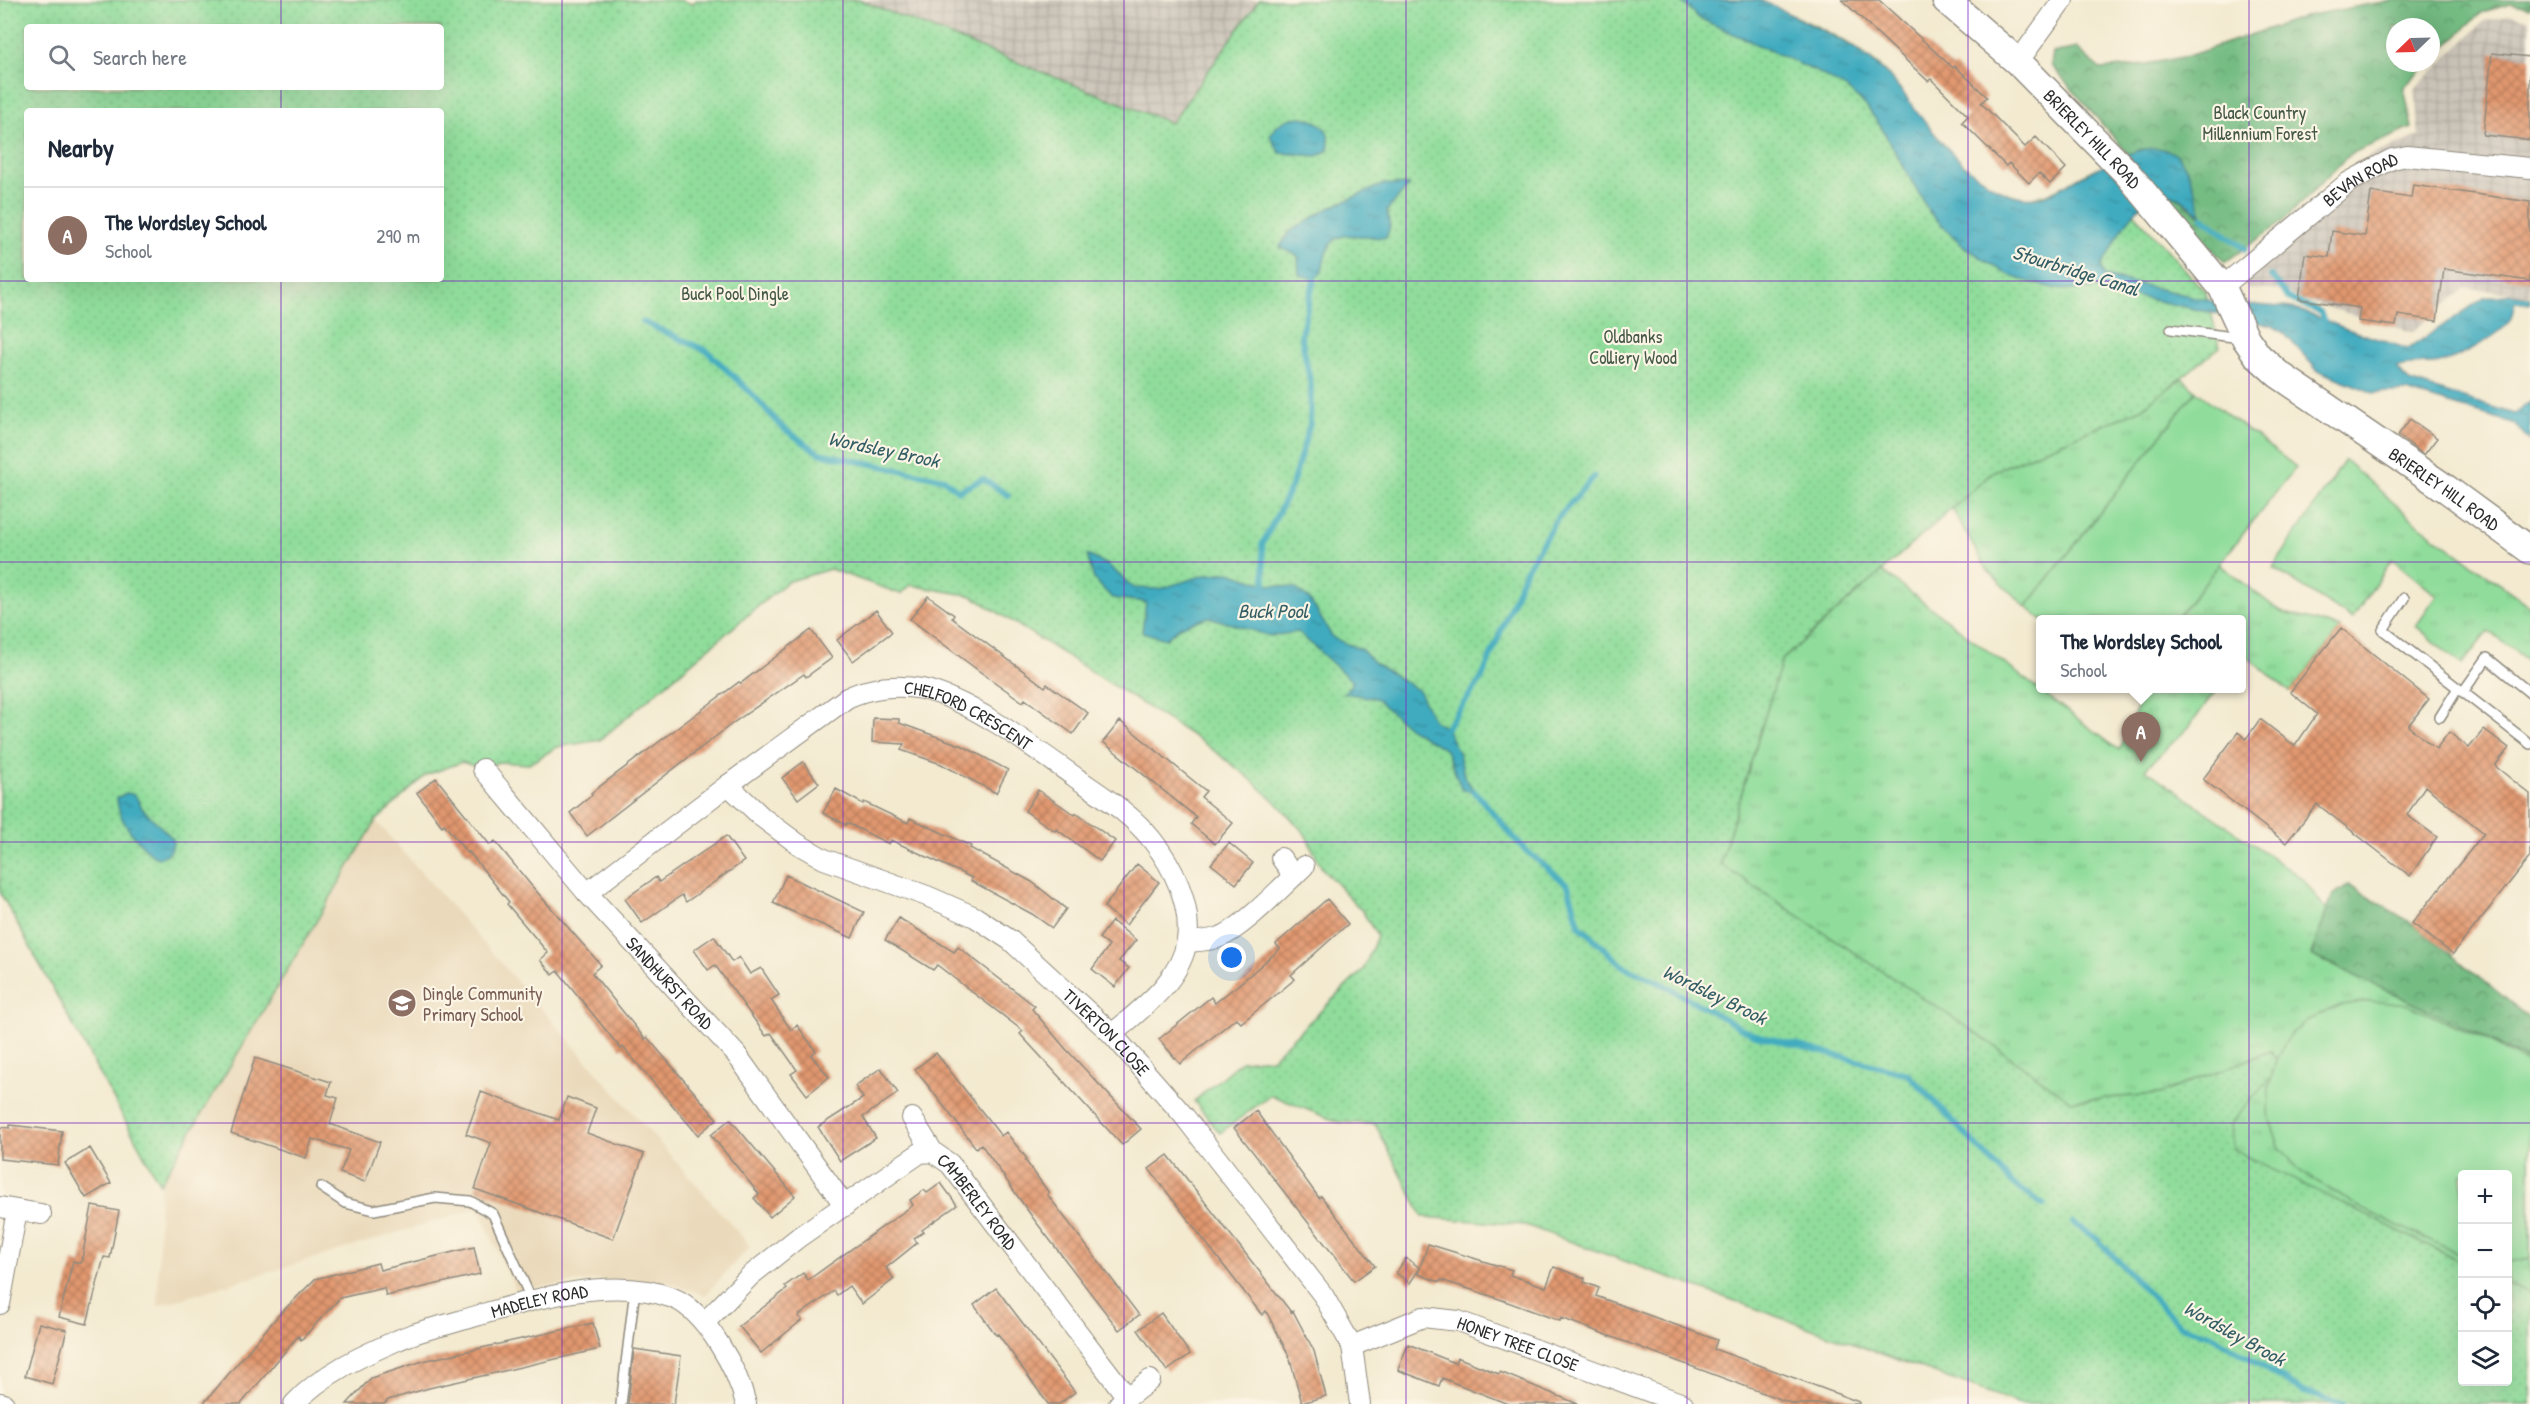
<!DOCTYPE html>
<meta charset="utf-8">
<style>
:root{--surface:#fff;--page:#f6f6f7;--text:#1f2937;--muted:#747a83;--line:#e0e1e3;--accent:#db2777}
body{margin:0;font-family:"Patrick Hand",sans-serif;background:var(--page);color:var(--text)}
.controls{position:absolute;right:18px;bottom:18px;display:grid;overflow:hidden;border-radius:6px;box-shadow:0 6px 24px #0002}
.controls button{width:54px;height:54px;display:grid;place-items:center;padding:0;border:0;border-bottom:2px solid var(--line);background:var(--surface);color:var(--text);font:30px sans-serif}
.compass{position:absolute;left:2386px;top:18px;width:54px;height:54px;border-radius:50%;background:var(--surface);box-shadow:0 6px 24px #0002;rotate:247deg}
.you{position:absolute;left:1232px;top:958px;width:21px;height:21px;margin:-15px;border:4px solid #fff;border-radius:50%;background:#1a73e8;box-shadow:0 0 0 9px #1a73e833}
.badge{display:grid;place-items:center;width:39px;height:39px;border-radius:50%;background:var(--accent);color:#fff;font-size:20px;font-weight:700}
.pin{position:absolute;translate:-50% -50px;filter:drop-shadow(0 2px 3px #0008)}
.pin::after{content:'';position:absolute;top:32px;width:21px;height:18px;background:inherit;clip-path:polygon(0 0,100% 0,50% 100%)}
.popup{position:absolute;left:2036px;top:615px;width:210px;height:78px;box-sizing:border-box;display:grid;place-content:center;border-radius:6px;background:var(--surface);filter:drop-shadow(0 2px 4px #0005);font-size:20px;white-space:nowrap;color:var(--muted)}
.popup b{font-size:22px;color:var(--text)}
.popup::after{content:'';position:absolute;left:50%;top:100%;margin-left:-12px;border:12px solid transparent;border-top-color:var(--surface)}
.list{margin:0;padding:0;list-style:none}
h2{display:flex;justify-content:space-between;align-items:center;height:78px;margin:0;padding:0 24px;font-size:26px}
h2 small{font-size:20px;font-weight:400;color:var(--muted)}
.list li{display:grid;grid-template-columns:39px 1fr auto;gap:18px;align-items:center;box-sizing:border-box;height:96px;padding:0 24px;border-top:2px solid var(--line)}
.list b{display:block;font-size:22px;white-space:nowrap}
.list p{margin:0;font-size:20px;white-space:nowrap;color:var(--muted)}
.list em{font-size:20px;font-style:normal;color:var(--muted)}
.icon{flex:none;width:33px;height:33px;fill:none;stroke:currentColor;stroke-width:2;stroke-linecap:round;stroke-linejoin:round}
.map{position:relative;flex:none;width:2530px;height:1404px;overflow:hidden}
.search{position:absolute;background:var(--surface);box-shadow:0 6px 24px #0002;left:24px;top:24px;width:420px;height:66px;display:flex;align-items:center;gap:15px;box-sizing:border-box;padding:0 21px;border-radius:6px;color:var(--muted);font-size:22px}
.panel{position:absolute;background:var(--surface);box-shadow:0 6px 24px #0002;left:24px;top:108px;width:420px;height:174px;border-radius:6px}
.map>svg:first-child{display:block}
.built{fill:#ead9ba}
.industrial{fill:url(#industrial-grid)}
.grass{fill:url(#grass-tufts);stroke:#5e8463;stroke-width:1.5}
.forest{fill:url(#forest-crowns);stroke:#507457;stroke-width:1.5}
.park{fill:url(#park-dots);stroke:#5e8463;stroke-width:1.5;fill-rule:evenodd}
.garden{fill:#90dd9b;stroke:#5e8463;stroke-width:1.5}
.water{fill:url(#water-ripples);stroke:#366b75;stroke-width:1.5}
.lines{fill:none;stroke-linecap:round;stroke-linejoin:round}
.stream{stroke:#40abbf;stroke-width:6}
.building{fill:url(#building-cross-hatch)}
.lane-casing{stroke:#8f8a7e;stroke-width:12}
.street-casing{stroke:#8f8a7e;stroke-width:22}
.secondary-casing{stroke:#8f8a7e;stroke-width:30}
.lane{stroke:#fff;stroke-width:9}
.street{stroke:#fff;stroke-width:20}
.secondary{stroke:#fff;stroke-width:27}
.grid{fill:none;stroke:#7b2cbf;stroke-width:1.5;stroke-opacity:0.55}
.labels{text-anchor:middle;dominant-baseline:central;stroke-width:4.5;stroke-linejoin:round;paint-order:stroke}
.park-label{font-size:18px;fill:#445847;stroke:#fcf5e5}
.street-label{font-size:18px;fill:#2b2b2b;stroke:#fcf5e5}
.education-label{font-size:18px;fill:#785e54;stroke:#fcf5e5;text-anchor:start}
.water-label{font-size:20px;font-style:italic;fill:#335e66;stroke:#fcf5e5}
</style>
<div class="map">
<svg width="2530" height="1404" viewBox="0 0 2530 1404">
<defs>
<pattern id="industrial-grid" width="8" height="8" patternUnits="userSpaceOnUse" patternTransform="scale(1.5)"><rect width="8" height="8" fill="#cac3b8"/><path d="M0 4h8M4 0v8" fill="none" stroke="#aea89e"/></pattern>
<pattern id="grass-tufts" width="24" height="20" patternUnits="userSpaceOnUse" patternTransform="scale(1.5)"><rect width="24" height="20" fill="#90dd9b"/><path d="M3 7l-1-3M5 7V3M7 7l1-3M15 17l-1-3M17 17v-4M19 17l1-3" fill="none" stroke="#7cbe86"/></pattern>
<pattern id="forest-crowns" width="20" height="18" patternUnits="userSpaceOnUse" patternTransform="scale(1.5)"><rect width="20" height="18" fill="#74bc83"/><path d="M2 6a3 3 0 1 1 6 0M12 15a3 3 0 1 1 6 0" fill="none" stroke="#5f996b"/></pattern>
<pattern id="park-dots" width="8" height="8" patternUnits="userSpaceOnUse" patternTransform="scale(1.5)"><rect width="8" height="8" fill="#90dd9b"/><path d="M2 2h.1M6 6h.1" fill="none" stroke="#7cbe86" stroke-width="1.8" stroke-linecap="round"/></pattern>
<pattern id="water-ripples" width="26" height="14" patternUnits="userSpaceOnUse" patternTransform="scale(1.5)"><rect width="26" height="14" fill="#40abbf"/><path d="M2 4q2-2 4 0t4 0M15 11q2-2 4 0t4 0" fill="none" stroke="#368b9b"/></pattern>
<pattern id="building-cross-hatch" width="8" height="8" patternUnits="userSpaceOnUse" patternTransform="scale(1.5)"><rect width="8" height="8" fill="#e1986f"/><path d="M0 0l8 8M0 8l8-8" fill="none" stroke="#b77c5b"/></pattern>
</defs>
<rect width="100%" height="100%" fill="#fcf5e5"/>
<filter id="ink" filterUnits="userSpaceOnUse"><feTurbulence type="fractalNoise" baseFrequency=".0167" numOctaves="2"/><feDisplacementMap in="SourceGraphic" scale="12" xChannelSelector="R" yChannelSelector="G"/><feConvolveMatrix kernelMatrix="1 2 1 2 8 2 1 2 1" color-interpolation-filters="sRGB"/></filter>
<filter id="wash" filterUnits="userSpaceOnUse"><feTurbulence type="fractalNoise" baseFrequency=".008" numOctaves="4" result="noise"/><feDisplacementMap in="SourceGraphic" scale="24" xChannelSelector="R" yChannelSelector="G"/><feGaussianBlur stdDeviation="1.35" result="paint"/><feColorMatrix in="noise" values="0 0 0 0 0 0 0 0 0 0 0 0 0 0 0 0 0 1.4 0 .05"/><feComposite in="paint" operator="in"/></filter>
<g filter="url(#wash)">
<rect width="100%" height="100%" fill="#f3ead0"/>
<!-- built -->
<path class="built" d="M376,821L750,1246L705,1295L669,1283L597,1280L516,1290L478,1208L158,1306L160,1184Z"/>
<!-- industrial -->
<path class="industrial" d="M859,0H1259L1171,123Z
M2512,15L2530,20V295L2466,288L2412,332L2299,299L2286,291L2248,289L2231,268L2360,160L2419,136L2415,89L2484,21Z"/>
<!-- grass -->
<path class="grass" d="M2182,378L2196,391L2026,607L1988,571L1952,509L1994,471L2141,409Z
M2345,460L2419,525L2530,606V662L2488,631L2462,665L2416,626L2437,596L2392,559L2352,619L2273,568Z
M2219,564L2281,612L2341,628L2290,692L2244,654L2242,656V620H2176Z
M1882,571L2119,750L2137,708L2123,689H2217L2189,727L2145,769L2303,879L2327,911L2438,1013L2530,1061V1294L2508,1283V1174H2462V1262L2232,1150L2230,1123L2271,1051L2159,1094L2071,1101L1951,1017L1720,864L1782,660Z"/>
<!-- forest -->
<path class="forest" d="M2393,0H2530V9L2511,4L2482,12L2431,60V27H2395V63H2428L2404,87L2412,128L2350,154L2281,223L2225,262L2156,195L2176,196L2202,217L2142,149L2129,155L2051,65L2053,53L2077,48L2100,69L2136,66L2188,56L2306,16Z
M2348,885L2412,923L2530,1018V1061L2470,1030L2311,955L2332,896Z"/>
<!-- park -->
<path class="park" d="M0,0H678L693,4L696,0H859L1171,123L1259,0H1757C1798,18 1844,35 1878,65C1898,82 1911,106 1926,126C1943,148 1983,188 2011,196C2045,205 2070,179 2099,167L2134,213L2206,293L2220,347L2141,409L1994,471L1782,660L1720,864L1988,1041L2071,1101L2159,1094L2271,1051L2280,1067L2231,1123L2233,1150L2462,1262V1382H2508V1283L2530,1294V1404H2020L1525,1225L1423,1217L1375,1124L1338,1122L1271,1095L1220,1133L1194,1101L1241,1061L1272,1058L1363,970L1377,936L1363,912L1322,868L1305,834L1280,806L1247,776L1201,741L972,596L911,585L901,594L830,569L787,582L600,740L557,747L529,764L498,762L483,769L462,762L426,775L376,821L160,1184L0,892ZM27,27H441V87H27ZM27,111H441V279H27Z"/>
<!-- garden -->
<path class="garden" d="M2196,391L2296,467L2176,619H2041L2026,607Z
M2370,1001L2408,1005L2491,1042L2530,1065V1258L2508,1262V1174H2462V1255L2364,1210L2300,1171L2279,1146L2268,1114L2269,1087L2277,1056L2291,1034L2306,1021L2341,1005Z"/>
<!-- water -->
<path class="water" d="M1680,0C1700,0 1741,0 1758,0C1770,3 1784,12 1795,17C1834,36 1871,53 1899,88C1930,127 1954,166 2000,190C2012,196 2031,200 2044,196C2074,185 2152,124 2180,159C2193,174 2197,199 2203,218C2196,210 2188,202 2178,197C2142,180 2115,243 2101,267L2104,276L2216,302L2294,308L2344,328L2408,349L2484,298L2511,294L2530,297V304L2515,302C2513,307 2513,315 2510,320C2503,334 2450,363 2434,364C2421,365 2410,363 2397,368L2409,381L2514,414L2530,402V441L2513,423L2406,391L2374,393L2317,370L2284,333L2273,326L2097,288L2080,290L2053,288L2019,279L2005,273L1962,245L1930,213L1881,127L1866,106L1846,88L1817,72L1699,18Z
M1302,117C1322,121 1332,130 1328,150L1318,156L1280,153L1270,136C1278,122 1286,118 1302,117Z
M1384,184L1409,185L1387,211L1390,227L1386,238C1347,237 1329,223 1322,272L1314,279L1299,275L1298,256L1280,247L1289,232L1329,208Z
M1087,555L1108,565L1134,588L1160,589L1205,575L1230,572L1265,584L1295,588L1310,600L1333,638L1362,650L1374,663L1418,690L1434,721L1446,728L1459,754L1464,775L1474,791L1462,790L1446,750L1408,727L1375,698L1344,693L1353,682L1298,632L1270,636L1209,617L1181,626L1166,639L1142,632L1146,602L1112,598L1094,579Z
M126,793L135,795L142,808L173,839C173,851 169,855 158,858L153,856C136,839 118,823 117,798Z"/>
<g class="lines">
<!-- stream -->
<path class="stream" d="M2203,218L2245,249
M2271,276L2288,298L2320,312L2324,320
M643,322L707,351L751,393L783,428L819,453L944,479L958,491L983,479L1008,495
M1265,584L1262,545L1292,485L1310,424L1311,386L1301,335L1314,279
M1446,728L1482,678L1525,571L1556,520L1594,477
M1474,791L1524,849L1568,885L1579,925L1623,966L1660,983L1752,1034L1908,1074L2013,1184L2044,1205
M2073,1223L2097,1239L2180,1326L2209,1334L2304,1392L2342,1404"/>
</g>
<g id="blocks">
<!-- building -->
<path class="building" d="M1842,0H1879L1953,68L1955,66L1987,97L1981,103L2025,147L2036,137L2066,168L2050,184L2039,173L2029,183L2009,163L2006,166L1962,122L1968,116L1931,79L1928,81Z
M2492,53L2530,57V140L2483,135Z
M2413,185L2530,202V281L2444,269L2437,321L2398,315L2396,326L2358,321L2360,308L2299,299L2305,254L2329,257L2332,231L2365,236L2371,192L2411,198Z
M2410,419L2437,438L2424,455L2398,435Z
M928,596L954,615L952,618L1045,687L1047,684L1088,713L1073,734L1025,699L1023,702L979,671L910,619Z
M876,610L892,632L853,661L837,640Z
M2341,628L2429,699L2408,726L2436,749L2449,732L2469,748L2484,729L2509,748L2495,766L2530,794V857L2453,954L2412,923L2484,833L2425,786L2407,815L2437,837L2410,876L2317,804L2286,843L2203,779L2238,732L2246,739L2260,719L2295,746L2317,714L2290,692Z
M811,630L832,658L806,677L804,674L733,723L587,836L570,813L592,795L591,793L684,723L739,682L741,683Z
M873,718L899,719V723L963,746L1008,770L996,793L941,764L901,750L904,744L872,742Z
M1120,721L1206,791L1201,797L1233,823L1215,844L1191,824L1196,817L1103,742Z
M803,762L819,783L798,799L782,778Z
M436,778L490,845L495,841L530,884L601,965L592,973L645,1039L647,1037L717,1119L698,1135L623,1047L621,1049L558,971L553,975L540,960L548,953L507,904L509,902L469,852L467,853L444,824L442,826L417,793Z
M836,789L863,804L864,802L908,823L910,818L971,846L970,848L1032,882L1066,909L1052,928L1032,914L971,881L972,878L891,840L889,844L847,823L846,825L823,813Z
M1038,790L1075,815L1076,813L1115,841L1100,861L1056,829L1055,831L1025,811Z
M726,836L744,861L686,902L682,895L642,923L625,899L656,877L659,882Z
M1229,843L1253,863L1236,884L1211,864Z
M1137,864L1159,882L1126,925L1104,907Z
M786,875L864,912L852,938L773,903Z
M1327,899L1348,924L1291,975L1295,979L1271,999L1241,1023L1236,1018L1180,1064L1159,1039L1211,997L1215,1003L1244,980L1280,949L1276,944Z
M899,918L954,952L958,947L1035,1006L1032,1009L1065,1048L1141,1129L1122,1145L1020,1034L1023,1031L937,965L933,970L885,940Z
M1112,921L1136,940L1119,961L1129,968L1115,987L1092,969L1109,946L1099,938Z
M714,936L732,962L739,957L750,974L761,968L779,995L771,1000L791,1030L797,1025L816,1051L811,1055L829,1077L807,1095L791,1074L797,1070L771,1033L766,1036L715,965L708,970L694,950Z
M936,1053L1001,1136L1006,1132L1027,1159L1025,1160L1049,1193L1047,1194L1139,1315L1119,1330L1033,1218L981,1144L976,1148L915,1069Z
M255,1058L331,1082L327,1095L338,1098L330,1124L380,1142L365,1182L340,1173L349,1150L312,1139L306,1158L231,1133Z
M881,1068L898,1093L863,1117L876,1138L840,1161L818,1127L863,1098L855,1086Z
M481,1092L559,1120L567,1097L596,1108L587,1133L644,1154L613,1239L475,1189L491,1143L466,1134Z
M1256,1111L1319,1198L1321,1196L1375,1266L1354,1281L1234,1128Z
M730,1119L795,1196L770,1217L754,1198L759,1194L711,1135Z
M10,1125L62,1131L58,1165L0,1159V1127L10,1128Z
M90,1148L111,1183L86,1198L65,1163Z
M1168,1155L1256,1267L1291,1312L1293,1311L1314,1351L1326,1396L1302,1403L1289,1356L1266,1311L1262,1315L1149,1169Z
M941,1183L957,1205L922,1230L924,1232L914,1238L917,1243L886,1268L894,1279L862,1304L849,1286L837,1295L834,1291L798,1316L802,1320L761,1353L739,1326L787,1289L785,1286L803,1273L808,1280L913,1205L910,1200L924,1190L927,1193Z
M92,1206L119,1211L110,1258L104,1257L87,1324L59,1317L73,1261L81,1263Z
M1428,1244L1512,1270L1510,1275L1546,1287L1554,1267L1585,1278L1584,1282L1599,1288L1596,1296L1717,1340L1714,1349L1800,1380L1859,1402V1404H1793L1561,1318L1560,1321L1491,1296L1441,1280L1440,1282L1418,1274Z
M474,1247L480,1274L386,1296L384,1288L340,1298L301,1340L298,1336L241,1404H203L276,1318L315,1279L378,1263L380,1270Z
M1406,1258L1420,1268L1410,1283L1396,1273Z
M996,1288L1075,1392L1059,1404H1048L998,1334L996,1335L974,1305Z
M1161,1313L1190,1354L1167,1371L1138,1330Z
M39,1323L67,1330L52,1384L25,1376Z
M593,1323L600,1349L429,1388L388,1400L384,1404H347L371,1378L423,1361Z
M1408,1344L1455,1363L1457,1357L1499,1374L1500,1372L1578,1404H1508L1442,1378L1439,1386L1398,1370Z
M634,1349L681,1356L674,1404H628Z"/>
</g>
</g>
<g filter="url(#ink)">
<use href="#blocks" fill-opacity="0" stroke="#8f8a7e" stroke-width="1.5"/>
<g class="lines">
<!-- lane casing -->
<g class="lane-casing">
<path id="lane" d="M2171,329L2241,338
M2404,598L2383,630L2530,744
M2463,692L2487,658L2530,693
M2440,717L2458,688
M321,1187L345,1203L374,1210L435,1198L470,1201L493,1214L532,1301
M621,1404L635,1289"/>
</g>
<!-- street casing -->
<g class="street-casing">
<g id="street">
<path d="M2018,62L2063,0"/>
<path id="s1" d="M2222,287L2349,182L2392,159L2407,156L2530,168"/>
<path id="s2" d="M483,769L587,893L736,1054L845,1206"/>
<path id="s3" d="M728,785L763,818L798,844L824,859L927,896L975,917L1010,940L1112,1034L1184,1116L1323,1295L1352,1346L1360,1404"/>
<path d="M1281,858L1294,876"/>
<path id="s4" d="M587,893L728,785L847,698C870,687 898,684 922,689C970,699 1034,748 1075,777C1102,796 1131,813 1152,840C1173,866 1192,905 1187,940C1181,981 1141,1009 1112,1034"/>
<path d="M1187,942C1198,941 1209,941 1220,937C1243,928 1284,885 1304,866"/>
<path d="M912,1118L933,1152"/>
<path d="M0,1207L17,1210L0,1304"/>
<path d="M17,1210L41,1214"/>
<path id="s5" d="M705,1322L750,1276L799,1237L901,1166L920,1153L933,1152L950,1164L1127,1397"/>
<path id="s6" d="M1352,1346L1423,1317L1458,1321L1683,1404"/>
<path d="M0,1403L4,1404"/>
<path id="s7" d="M294,1404C322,1374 361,1356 398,1340C417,1331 439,1327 459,1321C522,1303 609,1273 673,1298C706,1311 738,1371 746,1404"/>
<path d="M1119,1404L1150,1380"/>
</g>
</g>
<!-- secondary casing -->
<g class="secondary-casing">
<g id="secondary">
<path id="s8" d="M1946,0L2018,62L2127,173L2222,287L2246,339L2258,356L2278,374L2448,490L2530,550"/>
</g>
</g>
<!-- lane -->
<use href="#lane" class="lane"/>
<!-- street -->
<use href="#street" class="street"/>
<!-- secondary -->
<use href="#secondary" class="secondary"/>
</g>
</g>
<!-- grid -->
<path class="grid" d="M281,0V27M562,0V1404M843,0V1404M1124,0V1404M1406,0V1404M1687,0V1404M1968,0V1404M2249,0V1404M281,87V111M281,279V1404M0,281H2530M0,562H2530M0,842H2530M0,1123H2530"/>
<!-- icons -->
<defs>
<g id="school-disc" transform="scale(1.5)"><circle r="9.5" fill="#8d6e63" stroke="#fcf5e5"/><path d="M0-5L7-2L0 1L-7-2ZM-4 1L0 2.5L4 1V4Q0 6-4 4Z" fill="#fff"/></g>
</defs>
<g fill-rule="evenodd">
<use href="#school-disc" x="402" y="1003"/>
</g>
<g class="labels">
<!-- park labels -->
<g class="park-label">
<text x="2260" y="112">Black Country<tspan x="2260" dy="21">Millennium Forest</tspan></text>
<text x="735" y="293">Buck Pool Dingle</text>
<text x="1633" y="336">Oldbanks<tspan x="1633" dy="21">Colliery Wood</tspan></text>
</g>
<!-- street labels -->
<g class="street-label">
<text stroke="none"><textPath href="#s8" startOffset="202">BRIERLEY HILL ROAD</textPath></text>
<text stroke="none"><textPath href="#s1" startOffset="176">BEVAN ROAD</textPath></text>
<text stroke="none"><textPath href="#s8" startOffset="706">BRIERLEY HILL ROAD</textPath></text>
<text stroke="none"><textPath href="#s4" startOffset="454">CHELFORD CRESCENT</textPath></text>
<text stroke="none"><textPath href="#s2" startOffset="284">SANDHURST ROAD</textPath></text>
<text stroke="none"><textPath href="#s3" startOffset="459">TIVERTON CLOSE</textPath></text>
<text stroke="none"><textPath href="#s5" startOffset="354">CAMBERLEY ROAD</textPath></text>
<text stroke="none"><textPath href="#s7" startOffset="270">MADELEY ROAD</textPath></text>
<text stroke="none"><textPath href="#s6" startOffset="176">HONEY TREE CLOSE</textPath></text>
</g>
<!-- education labels -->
<g class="education-label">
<text x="423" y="993">Dingle Community<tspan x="423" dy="21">Primary School</tspan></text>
</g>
<!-- water labels -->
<g class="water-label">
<text transform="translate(2076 270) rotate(17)">Stourbridge Canal</text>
<text transform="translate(884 449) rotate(12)">Wordsley Brook</text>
<text x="1273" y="610">Buck Pool</text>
<text transform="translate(1715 994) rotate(26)">Wordsley Brook</text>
<text transform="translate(2235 1333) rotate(29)">Wordsley Brook</text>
</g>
</g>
</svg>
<div class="controls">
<button>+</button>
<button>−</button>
<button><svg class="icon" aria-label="locate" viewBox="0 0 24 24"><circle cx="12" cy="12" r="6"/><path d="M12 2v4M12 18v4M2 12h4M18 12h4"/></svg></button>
<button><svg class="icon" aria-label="layers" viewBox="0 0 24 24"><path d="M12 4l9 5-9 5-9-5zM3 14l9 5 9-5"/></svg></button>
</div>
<svg class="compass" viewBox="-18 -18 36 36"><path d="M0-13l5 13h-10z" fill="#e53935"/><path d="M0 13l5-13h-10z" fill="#747a83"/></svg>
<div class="you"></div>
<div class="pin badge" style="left:2141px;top:762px;background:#8d6e63">A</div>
<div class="popup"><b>The Wordsley School</b>School</div>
<div class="search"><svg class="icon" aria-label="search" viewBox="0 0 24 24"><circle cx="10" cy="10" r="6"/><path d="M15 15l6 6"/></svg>Search here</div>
<section class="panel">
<h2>Nearby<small></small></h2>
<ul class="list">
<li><span class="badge" style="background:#8d6e63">A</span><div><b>The Wordsley School</b><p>School</p></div><em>290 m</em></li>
</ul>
</section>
</div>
